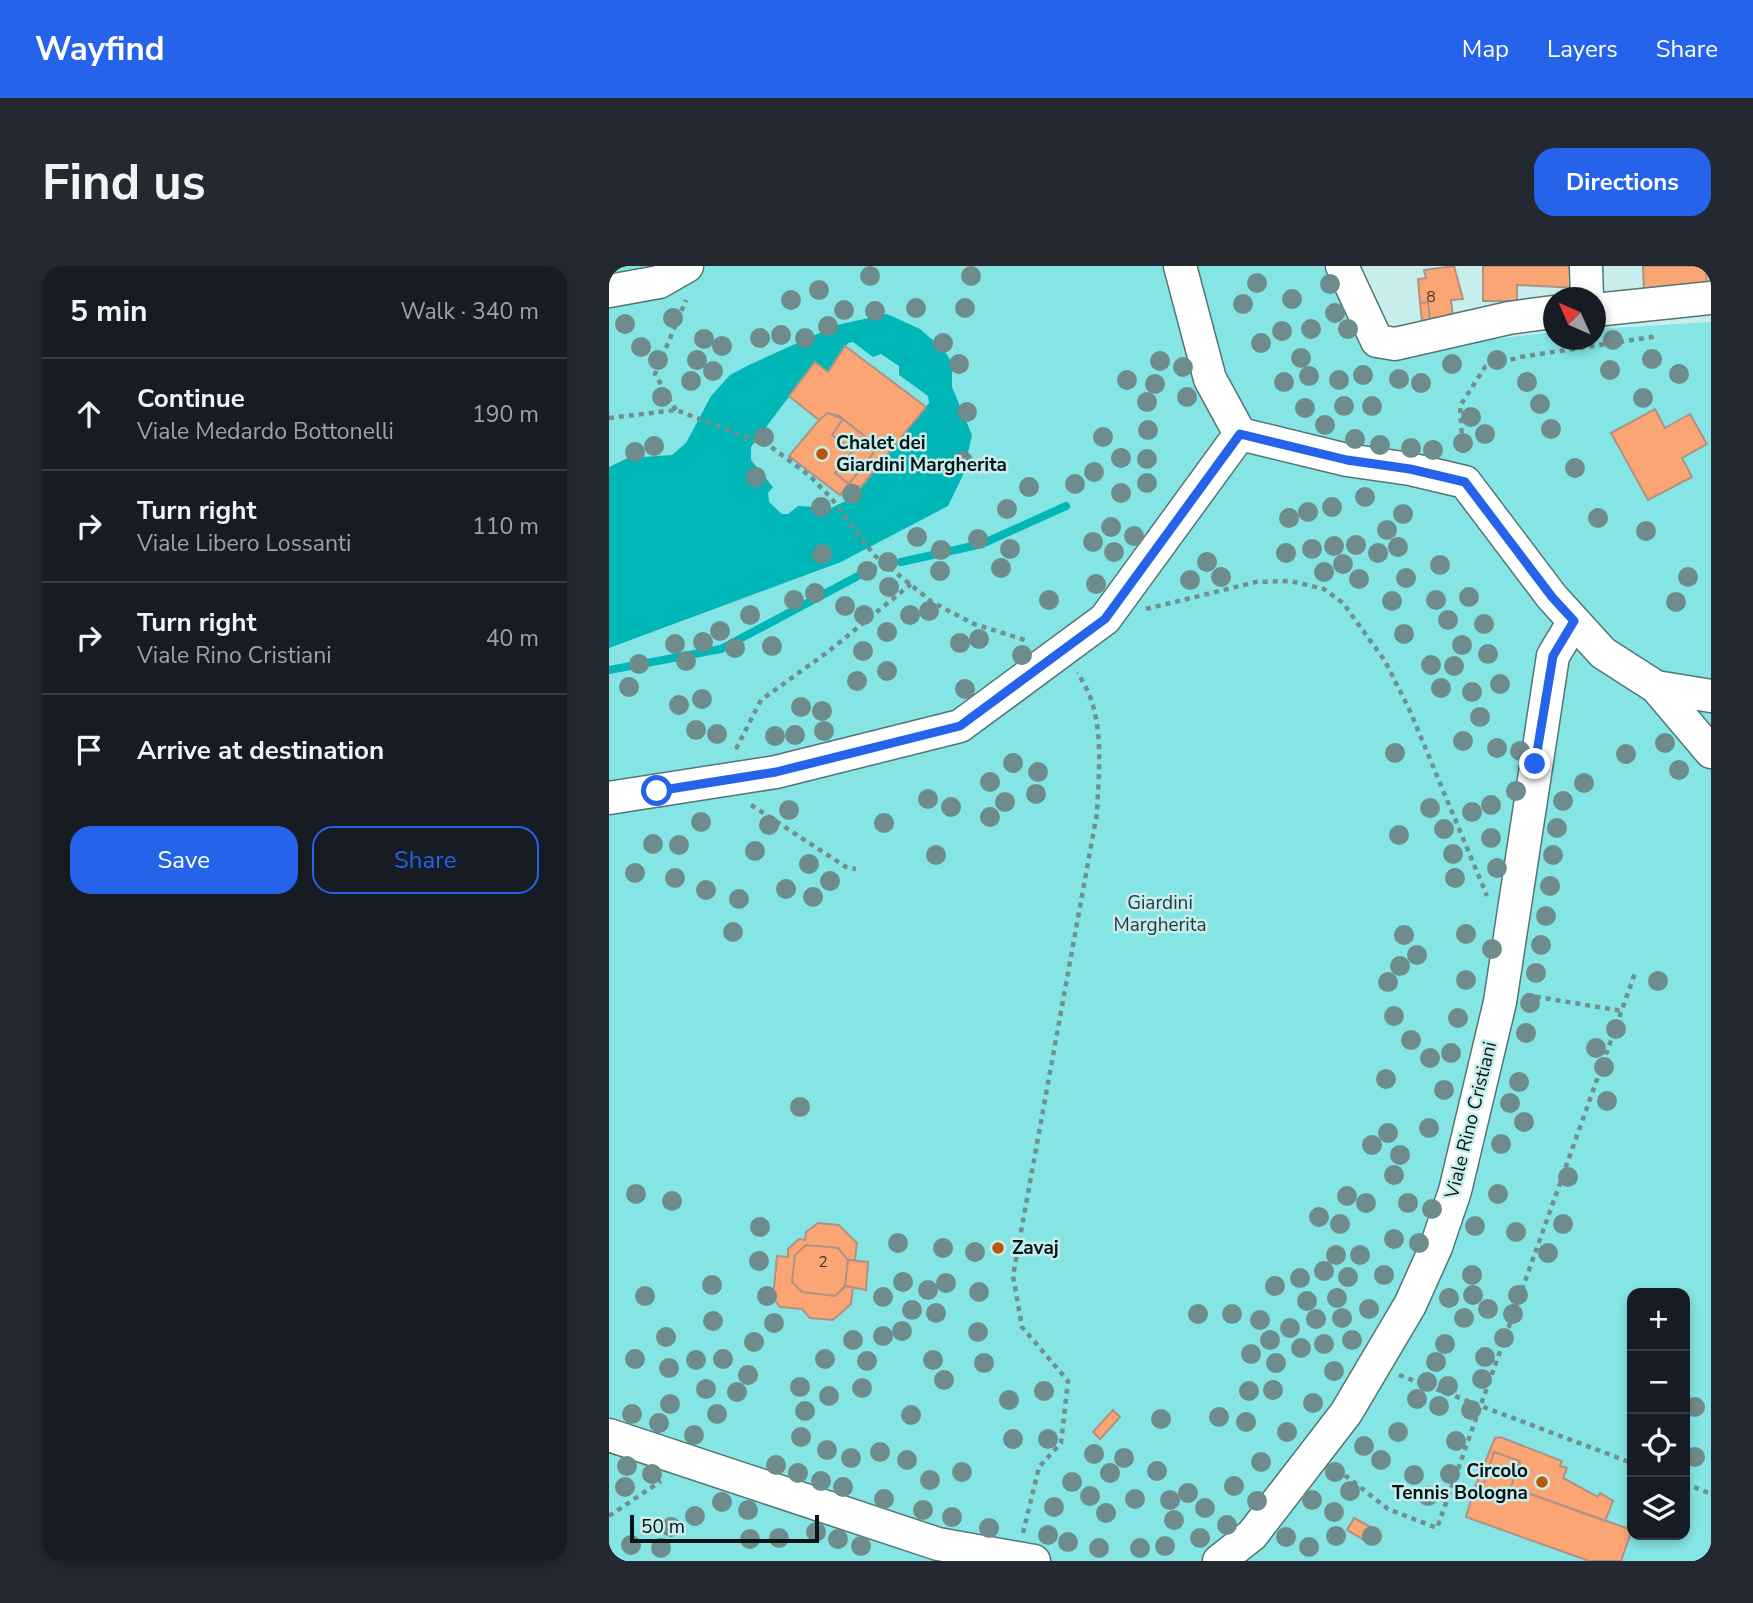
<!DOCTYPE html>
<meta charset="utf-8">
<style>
:root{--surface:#171b24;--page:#242831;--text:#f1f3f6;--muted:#9ea1a6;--line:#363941;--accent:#2563eb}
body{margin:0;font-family:"Nunito Sans",sans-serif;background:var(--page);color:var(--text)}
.controls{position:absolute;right:21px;bottom:21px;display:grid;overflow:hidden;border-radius:14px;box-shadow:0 4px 10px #0003}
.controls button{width:63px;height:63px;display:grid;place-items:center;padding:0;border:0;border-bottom:2px solid var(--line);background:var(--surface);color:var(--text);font:35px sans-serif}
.compass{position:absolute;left:934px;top:21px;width:63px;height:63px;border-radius:50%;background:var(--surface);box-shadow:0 4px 10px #0003;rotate:315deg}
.scale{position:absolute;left:21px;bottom:18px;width:189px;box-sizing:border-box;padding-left:7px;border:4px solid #071515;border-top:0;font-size:19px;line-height:24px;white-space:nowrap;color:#071515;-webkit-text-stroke:5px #c7edec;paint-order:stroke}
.stop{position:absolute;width:21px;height:21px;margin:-16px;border:5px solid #2563eb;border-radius:50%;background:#fff}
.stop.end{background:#2563eb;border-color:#fff;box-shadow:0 2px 7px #0008}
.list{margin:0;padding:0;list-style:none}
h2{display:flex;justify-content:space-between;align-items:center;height:91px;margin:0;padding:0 28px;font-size:30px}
h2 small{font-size:23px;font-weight:400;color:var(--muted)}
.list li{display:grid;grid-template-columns:46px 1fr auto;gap:21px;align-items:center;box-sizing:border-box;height:112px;padding:0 28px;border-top:2px solid var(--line)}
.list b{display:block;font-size:26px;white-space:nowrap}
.list p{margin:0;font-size:23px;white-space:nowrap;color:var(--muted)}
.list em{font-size:23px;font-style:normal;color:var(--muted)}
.actions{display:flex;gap:14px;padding:21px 28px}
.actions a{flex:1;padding:16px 0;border:2px solid var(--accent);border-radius:21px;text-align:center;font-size:24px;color:var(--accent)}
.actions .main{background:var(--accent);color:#fff}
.icon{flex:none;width:38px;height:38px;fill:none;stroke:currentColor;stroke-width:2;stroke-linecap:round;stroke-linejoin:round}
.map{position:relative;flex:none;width:1102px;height:1295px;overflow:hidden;border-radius:21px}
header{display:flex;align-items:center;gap:42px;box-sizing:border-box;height:98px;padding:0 35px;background:var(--accent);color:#fff}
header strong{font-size:33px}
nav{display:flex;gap:38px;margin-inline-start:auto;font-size:24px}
.intro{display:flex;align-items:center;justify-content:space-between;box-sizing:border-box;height:168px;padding:0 42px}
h1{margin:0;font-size:49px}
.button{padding:18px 32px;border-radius:21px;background:var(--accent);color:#fff;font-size:24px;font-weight:700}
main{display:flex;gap:42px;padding:0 42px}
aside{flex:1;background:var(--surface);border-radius:21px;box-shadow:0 4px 10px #0003}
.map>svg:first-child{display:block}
.green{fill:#85e5e4;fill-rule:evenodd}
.water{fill:#00b6b7;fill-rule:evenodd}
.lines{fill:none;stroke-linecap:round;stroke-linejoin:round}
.stream{stroke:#00b6b7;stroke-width:8}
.building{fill:#fba575;stroke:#ae9284;stroke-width:2}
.minor-casing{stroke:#527575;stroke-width:35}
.path{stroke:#738e8e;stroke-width:4.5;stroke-dasharray:5 5;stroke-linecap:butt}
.minor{stroke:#fff;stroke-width:32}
.tree{fill:#6d8c8b}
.route{stroke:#2563eb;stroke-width:9}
.poi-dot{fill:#b75712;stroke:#c7edec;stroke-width:2.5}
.labels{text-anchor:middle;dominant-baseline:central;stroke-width:5;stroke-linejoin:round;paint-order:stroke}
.number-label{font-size:16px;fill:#44392d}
.poi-label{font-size:19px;font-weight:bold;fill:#071515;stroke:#c7edec;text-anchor:start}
.park-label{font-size:19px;fill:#243d3c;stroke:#c7edec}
.street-label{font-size:19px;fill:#071515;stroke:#c7edec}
</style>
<header>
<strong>Wayfind</strong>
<nav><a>Map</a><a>Layers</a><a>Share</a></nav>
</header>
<div class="intro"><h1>Find us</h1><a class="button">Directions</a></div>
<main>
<aside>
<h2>5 min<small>Walk · 340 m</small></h2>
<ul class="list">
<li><svg class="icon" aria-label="ahead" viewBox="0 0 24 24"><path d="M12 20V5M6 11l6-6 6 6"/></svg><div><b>Continue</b><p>Viale Medardo Bottonelli</p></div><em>190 m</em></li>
<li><svg class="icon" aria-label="right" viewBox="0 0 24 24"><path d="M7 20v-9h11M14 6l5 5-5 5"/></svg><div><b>Turn right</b><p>Viale Libero Lossanti</p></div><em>110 m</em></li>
<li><svg class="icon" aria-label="right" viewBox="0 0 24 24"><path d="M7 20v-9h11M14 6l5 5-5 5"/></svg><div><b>Turn right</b><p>Viale Rino Cristiani</p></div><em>40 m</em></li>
<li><svg class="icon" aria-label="arrive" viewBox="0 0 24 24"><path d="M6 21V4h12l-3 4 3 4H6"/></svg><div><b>Arrive at destination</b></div></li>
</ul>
<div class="actions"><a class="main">Save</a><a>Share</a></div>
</aside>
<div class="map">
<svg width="1102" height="1295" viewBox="0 0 1102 1295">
<rect width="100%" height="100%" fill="#c7edec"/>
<!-- green -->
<path class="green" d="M0,0H717L747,64L777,86L944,66V74H986L987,63L1102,56V1295H0ZM1023,1027H1076V1269H1023Z"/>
<!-- water -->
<path class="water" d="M278,48L311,63L335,84L343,97V121L363,169L354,209L339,240L232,296L0,382V201L19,192L63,189L77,177L102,130L121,109L140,99L228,59ZM244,76L264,91L272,88L290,100V109L319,130L320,137L245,231L222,242L189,240L179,248H173L160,236L159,227L164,221L142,194V181L206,96L219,106L239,77Z"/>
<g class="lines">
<!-- stream -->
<path class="stream" d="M292,296L373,278L457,240
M0,404L112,383L264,302"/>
</g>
<!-- building -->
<path class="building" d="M845,0L854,33L842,34L844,51L821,54L819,36L811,37L809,13L817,12L815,4Z
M874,0H967V22L908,19V35H874Z
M1034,0H1097L1098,19L1054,21V25H1035Z
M819,36L821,54L813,55L811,37Z
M236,80L317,141L252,221L240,218L269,181L230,150L219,147L210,154L180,130L206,96L219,106Z
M1046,143L1056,162L1081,148L1098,178L1073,192L1083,211L1039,234L1002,167Z
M219,147L234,153L223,169L244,185L226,207L240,218L231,229L180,190L210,154Z
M234,153L269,181L240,218L226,207L244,185L223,169Z
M209,957L230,959L248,977L246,994H239L229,982L197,979L186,989L183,1016L193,1026L226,1030L236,1020L244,1021L242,1038L224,1054L201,1052L193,1043L171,1041L164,1032L168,990L179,991V983L190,973L196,974L197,966Z
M197,979L229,982L239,994L236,1021L226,1030L193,1026L183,1016L186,989Z
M239,994L259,996L257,1024L236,1020Z
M504,1144L511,1151L491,1173L484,1166Z
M891,1171L953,1195L951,1200L958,1202L954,1212L989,1231L991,1227L1004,1235L996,1255L902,1221L911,1195L885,1186L873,1223L866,1221L886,1172Z
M885,1186L911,1195L902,1221L1023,1264L1012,1295H980L857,1251L866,1221L873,1223Z
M745,1252L762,1261L755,1274L738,1264Z"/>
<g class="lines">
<!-- minor casing -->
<g class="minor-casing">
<path id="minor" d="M571,0L601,113L631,168L738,194L801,203L856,216L943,331L994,387L1047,421L1102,430
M733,0L768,75L786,78L900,52L944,46
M977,0L978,32
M0,25L50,16L78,0
M986,44L1102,32
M1047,421L1102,486
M0,532L167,506L351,460L496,353L631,168
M0,1169L329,1278L425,1295
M610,1295L643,1269L737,1147L801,1039L827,981L846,925L891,736L944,390L965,355"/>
</g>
<!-- path -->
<path class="path" d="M67,144L46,108L77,34
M0,152L67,144L161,180L201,210L223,233L265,289L323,336L365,358L419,375
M854,187L851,140L876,101L911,91L1043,71L1048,67
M537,343L647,316L681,315L715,323L734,337L776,395L801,445L878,630
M127,483L152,434L220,385L302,318
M142,539L237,601L247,603
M917,729L1013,745
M790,1109L1023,1197
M728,1203L779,1243L828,1262L1026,707
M1076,1217L1102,1228
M0,1250L52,1215
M414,1267L430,1201L452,1177L459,1115L413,1061L404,1010L488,547C490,501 497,445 468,407"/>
<!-- minor -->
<use href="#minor" class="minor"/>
</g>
<!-- trees -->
<g class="tree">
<circle cx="261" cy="10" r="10"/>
<circle cx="362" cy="10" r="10"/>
<circle cx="648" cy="17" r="10"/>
<circle cx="721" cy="18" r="10"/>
<circle cx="210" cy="24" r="10"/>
<circle cx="683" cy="33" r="10"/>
<circle cx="182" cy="34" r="10"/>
<circle cx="634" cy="38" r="10"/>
<circle cx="307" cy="42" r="10"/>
<circle cx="356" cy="42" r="10"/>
<circle cx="235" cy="44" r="10"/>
<circle cx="266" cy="45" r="10"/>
<circle cx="726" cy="47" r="10"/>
<circle cx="64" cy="52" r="10"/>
<circle cx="16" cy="58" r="10"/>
<circle cx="219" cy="60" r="10"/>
<circle cx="702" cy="63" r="10"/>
<circle cx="739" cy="63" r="10"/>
<circle cx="673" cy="65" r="10"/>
<circle cx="172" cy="69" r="10"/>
<circle cx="151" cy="72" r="10"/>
<circle cx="196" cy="72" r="10"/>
<circle cx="95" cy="73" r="10"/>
<circle cx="1004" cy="74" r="10"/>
<circle cx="334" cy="77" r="10"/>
<circle cx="652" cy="77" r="10"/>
<circle cx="113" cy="80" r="10"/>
<circle cx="32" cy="81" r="10"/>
<circle cx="692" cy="92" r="10"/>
<circle cx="1043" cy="93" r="10"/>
<circle cx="49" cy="94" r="10"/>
<circle cx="88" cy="94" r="10"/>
<circle cx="888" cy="94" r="10"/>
<circle cx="551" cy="95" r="10"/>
<circle cx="350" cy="98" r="10"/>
<circle cx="843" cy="98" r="10"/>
<circle cx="574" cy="101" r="10"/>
<circle cx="1001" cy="104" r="10"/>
<circle cx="104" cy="105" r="10"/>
<circle cx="1070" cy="108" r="10"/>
<circle cx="754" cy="109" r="10"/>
<circle cx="700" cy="110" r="10"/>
<circle cx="790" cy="113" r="10"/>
<circle cx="518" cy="114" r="10"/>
<circle cx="730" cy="114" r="10"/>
<circle cx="82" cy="115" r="10"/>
<circle cx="675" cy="116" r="10"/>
<circle cx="918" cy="116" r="10"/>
<circle cx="812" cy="117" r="10"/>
<circle cx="546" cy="118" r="10"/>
<circle cx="53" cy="131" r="10"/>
<circle cx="578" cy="131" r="10"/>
<circle cx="1034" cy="132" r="10"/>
<circle cx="538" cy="136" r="10"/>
<circle cx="931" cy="138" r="10"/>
<circle cx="735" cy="140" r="10"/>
<circle cx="763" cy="140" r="10"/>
<circle cx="696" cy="142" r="10"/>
<circle cx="358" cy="146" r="10"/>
<circle cx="862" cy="151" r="10"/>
<circle cx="716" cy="159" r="10"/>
<circle cx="942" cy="163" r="10"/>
<circle cx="539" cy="164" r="10"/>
<circle cx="876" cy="168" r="10"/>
<circle cx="155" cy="171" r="10"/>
<circle cx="494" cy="171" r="10"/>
<circle cx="746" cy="173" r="10"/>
<circle cx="854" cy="177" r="10"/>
<circle cx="771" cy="179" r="10"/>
<circle cx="45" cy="180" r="10"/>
<circle cx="802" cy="182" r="10"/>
<circle cx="824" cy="184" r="10"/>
<circle cx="26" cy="186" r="10"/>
<circle cx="512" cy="192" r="10"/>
<circle cx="538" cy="193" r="10"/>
<circle cx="354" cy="195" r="10"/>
<circle cx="966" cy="202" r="10"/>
<circle cx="485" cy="206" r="10"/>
<circle cx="147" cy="211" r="10"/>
<circle cx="538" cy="217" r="10"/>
<circle cx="466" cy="218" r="10"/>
<circle cx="420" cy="221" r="10"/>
<circle cx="512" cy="227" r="10"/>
<circle cx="243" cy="228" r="10"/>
<circle cx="756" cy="231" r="10"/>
<circle cx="212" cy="241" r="10"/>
<circle cx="723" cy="241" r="10"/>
<circle cx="398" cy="243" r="10"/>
<circle cx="699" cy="246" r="10"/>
<circle cx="794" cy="248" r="10"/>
<circle cx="680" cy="252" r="10"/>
<circle cx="989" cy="252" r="10"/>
<circle cx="502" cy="261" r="10"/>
<circle cx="778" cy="264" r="10"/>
<circle cx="1037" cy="265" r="10"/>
<circle cx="525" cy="270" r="10"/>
<circle cx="308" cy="271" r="10"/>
<circle cx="369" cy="273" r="10"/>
<circle cx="484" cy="276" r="10"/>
<circle cx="747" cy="279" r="10"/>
<circle cx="725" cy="280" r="10"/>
<circle cx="789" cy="281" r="10"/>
<circle cx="401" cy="283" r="10"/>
<circle cx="703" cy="283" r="10"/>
<circle cx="332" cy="284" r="10"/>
<circle cx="505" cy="286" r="10"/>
<circle cx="677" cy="287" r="10"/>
<circle cx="769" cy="287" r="10"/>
<circle cx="213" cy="288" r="10"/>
<circle cx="279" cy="296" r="10"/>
<circle cx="598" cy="296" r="10"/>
<circle cx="734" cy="298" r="10"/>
<circle cx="831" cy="299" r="10"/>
<circle cx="392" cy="302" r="10"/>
<circle cx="258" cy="305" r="10"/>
<circle cx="331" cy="305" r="10"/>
<circle cx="715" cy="306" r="10"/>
<circle cx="612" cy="311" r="10"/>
<circle cx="1079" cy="311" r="10"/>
<circle cx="797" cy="312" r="10"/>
<circle cx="750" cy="313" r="10"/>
<circle cx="581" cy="314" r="10"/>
<circle cx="487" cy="318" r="10"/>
<circle cx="280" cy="321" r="10"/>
<circle cx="206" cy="327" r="10"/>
<circle cx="860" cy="331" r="10"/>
<circle cx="185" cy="334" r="10"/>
<circle cx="440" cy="334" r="10"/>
<circle cx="827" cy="334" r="10"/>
<circle cx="783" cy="335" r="10"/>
<circle cx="1067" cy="336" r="10"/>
<circle cx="236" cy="340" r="10"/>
<circle cx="320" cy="345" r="10"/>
<circle cx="141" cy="349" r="10"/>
<circle cx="255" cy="349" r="10"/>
<circle cx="301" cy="349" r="10"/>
<circle cx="839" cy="354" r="10"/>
<circle cx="875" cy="358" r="10"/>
<circle cx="111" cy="365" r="10"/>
<circle cx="278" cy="366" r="10"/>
<circle cx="795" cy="368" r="10"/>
<circle cx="370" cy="373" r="10"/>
<circle cx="94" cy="376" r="10"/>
<circle cx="351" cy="377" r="10"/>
<circle cx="66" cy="378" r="10"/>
<circle cx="853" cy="379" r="10"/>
<circle cx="163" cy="380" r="10"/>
<circle cx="126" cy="382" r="10"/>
<circle cx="254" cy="385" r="10"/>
<circle cx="879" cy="388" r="10"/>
<circle cx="413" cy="389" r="10"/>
<circle cx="77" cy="395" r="10"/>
<circle cx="30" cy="398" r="10"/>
<circle cx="822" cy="399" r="10"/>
<circle cx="845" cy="400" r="10"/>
<circle cx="278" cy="405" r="10"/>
<circle cx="248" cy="415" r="10"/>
<circle cx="891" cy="418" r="10"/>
<circle cx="20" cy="421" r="10"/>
<circle cx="832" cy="422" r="10"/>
<circle cx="356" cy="423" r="10"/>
<circle cx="863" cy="426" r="10"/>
<circle cx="93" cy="433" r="10"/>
<circle cx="70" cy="439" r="10"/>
<circle cx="192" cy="441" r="10"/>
<circle cx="213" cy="445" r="10"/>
<circle cx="871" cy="451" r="10"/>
<circle cx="87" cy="464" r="10"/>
<circle cx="215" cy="465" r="10"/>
<circle cx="108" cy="468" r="10"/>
<circle cx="186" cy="469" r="10"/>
<circle cx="166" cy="470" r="10"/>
<circle cx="854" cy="475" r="10"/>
<circle cx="1056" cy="477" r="10"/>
<circle cx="888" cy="482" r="10"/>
<circle cx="911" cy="485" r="10"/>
<circle cx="786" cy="487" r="10"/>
<circle cx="1017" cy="488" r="10"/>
<circle cx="404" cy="497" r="10"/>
<circle cx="1070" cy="504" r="10"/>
<circle cx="429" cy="506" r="10"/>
<circle cx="381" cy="516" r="10"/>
<circle cx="975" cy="517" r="10"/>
<circle cx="907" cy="525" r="10"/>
<circle cx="427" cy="528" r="10"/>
<circle cx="319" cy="533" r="10"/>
<circle cx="954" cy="535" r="10"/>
<circle cx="396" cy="536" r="10"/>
<circle cx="882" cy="539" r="10"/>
<circle cx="342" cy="541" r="10"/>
<circle cx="821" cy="542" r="10"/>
<circle cx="180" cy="544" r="10"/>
<circle cx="863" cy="546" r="10"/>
<circle cx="381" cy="551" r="10"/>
<circle cx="92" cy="556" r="10"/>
<circle cx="275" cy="557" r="10"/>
<circle cx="160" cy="559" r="10"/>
<circle cx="948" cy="562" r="10"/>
<circle cx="835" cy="563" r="10"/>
<circle cx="790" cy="569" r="10"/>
<circle cx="882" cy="572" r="10"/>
<circle cx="44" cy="578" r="10"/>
<circle cx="70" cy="579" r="10"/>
<circle cx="146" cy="585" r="10"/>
<circle cx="844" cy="588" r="10"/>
<circle cx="327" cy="589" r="10"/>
<circle cx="944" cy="589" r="10"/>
<circle cx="200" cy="598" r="10"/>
<circle cx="888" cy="602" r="10"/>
<circle cx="26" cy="607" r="10"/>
<circle cx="66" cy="612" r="10"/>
<circle cx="846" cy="612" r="10"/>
<circle cx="221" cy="615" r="10"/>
<circle cx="941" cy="620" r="10"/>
<circle cx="177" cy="623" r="10"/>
<circle cx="97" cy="624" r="10"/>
<circle cx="204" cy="631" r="10"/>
<circle cx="130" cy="633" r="10"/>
<circle cx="937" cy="650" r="10"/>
<circle cx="124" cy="666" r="10"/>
<circle cx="857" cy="668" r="10"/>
<circle cx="795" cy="669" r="10"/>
<circle cx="932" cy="679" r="10"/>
<circle cx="883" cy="683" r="10"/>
<circle cx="808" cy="689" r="10"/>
<circle cx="791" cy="700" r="10"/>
<circle cx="927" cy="707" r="10"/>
<circle cx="857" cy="714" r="10"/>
<circle cx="1049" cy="715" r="10"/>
<circle cx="779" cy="716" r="10"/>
<circle cx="921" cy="737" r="10"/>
<circle cx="785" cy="750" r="10"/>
<circle cx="849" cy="752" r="10"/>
<circle cx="1007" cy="763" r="10"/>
<circle cx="917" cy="767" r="10"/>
<circle cx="802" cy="774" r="10"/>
<circle cx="987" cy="782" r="10"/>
<circle cx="842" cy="787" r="10"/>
<circle cx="821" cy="792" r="10"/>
<circle cx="995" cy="801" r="10"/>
<circle cx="777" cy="813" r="10"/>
<circle cx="910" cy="816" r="10"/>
<circle cx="835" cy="824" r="10"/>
<circle cx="998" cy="835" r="10"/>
<circle cx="901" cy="837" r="10"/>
<circle cx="191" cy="841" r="10"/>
<circle cx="915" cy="856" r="10"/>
<circle cx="820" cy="862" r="10"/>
<circle cx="779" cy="867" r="10"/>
<circle cx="892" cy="878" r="10"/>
<circle cx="763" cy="879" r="10"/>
<circle cx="791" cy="889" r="10"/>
<circle cx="785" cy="909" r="10"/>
<circle cx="959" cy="911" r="10"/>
<circle cx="27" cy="928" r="10"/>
<circle cx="889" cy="928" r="10"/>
<circle cx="738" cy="930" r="10"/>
<circle cx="63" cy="935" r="10"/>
<circle cx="757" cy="937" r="10"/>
<circle cx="799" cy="937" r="10"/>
<circle cx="823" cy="943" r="10"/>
<circle cx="710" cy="951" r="10"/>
<circle cx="731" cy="958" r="10"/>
<circle cx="954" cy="958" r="10"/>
<circle cx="866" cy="960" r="10"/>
<circle cx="151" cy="961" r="10"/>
<circle cx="907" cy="966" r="10"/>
<circle cx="785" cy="973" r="10"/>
<circle cx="289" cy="977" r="10"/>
<circle cx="810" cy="977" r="10"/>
<circle cx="334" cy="982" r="10"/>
<circle cx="366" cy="986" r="10"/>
<circle cx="939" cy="987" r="10"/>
<circle cx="727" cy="989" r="10"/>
<circle cx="751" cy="989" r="10"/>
<circle cx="150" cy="995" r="10"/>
<circle cx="715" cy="1005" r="10"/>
<circle cx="775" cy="1009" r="10"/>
<circle cx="863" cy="1009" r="10"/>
<circle cx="739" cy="1011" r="10"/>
<circle cx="691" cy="1012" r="10"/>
<circle cx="294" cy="1016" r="10"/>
<circle cx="337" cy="1017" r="10"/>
<circle cx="103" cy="1019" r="10"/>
<circle cx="666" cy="1020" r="10"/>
<circle cx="319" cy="1024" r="10"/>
<circle cx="370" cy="1026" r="10"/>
<circle cx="864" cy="1029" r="10"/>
<circle cx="909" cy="1029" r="10"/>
<circle cx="36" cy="1030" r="10"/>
<circle cx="158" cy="1030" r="10"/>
<circle cx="274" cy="1031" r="10"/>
<circle cx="728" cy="1032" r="10"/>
<circle cx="840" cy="1032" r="10"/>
<circle cx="698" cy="1035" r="10"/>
<circle cx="760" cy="1043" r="10"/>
<circle cx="879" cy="1043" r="10"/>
<circle cx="303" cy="1044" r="10"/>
<circle cx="327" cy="1047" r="10"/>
<circle cx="589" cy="1048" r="10"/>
<circle cx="623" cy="1048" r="10"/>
<circle cx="904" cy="1048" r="10"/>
<circle cx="733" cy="1052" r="10"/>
<circle cx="855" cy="1052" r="10"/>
<circle cx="707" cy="1053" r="10"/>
<circle cx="651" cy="1054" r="10"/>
<circle cx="104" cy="1055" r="10"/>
<circle cx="165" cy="1057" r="10"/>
<circle cx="681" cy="1062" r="10"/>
<circle cx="293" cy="1065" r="10"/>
<circle cx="369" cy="1066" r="10"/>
<circle cx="274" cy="1070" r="10"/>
<circle cx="57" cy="1071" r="10"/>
<circle cx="895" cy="1072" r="10"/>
<circle cx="244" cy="1074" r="10"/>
<circle cx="661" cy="1074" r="10"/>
<circle cx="743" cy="1074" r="10"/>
<circle cx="145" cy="1076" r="10"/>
<circle cx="715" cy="1078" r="10"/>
<circle cx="836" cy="1078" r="10"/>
<circle cx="692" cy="1082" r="10"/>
<circle cx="642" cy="1088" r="10"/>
<circle cx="876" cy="1091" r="10"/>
<circle cx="26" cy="1093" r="10"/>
<circle cx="114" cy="1093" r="10"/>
<circle cx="216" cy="1093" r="10"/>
<circle cx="87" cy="1094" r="10"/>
<circle cx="324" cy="1094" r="10"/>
<circle cx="258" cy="1095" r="10"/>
<circle cx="827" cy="1096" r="10"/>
<circle cx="375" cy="1097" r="10"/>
<circle cx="667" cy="1097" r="10"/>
<circle cx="60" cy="1102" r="10"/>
<circle cx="725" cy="1105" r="10"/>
<circle cx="139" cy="1109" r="10"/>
<circle cx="873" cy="1113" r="10"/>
<circle cx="335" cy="1114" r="10"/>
<circle cx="818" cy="1116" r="10"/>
<circle cx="839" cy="1120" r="10"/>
<circle cx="191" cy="1121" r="10"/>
<circle cx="253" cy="1122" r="10"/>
<circle cx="97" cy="1123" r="10"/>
<circle cx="664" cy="1124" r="10"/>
<circle cx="435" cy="1125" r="10"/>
<circle cx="640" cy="1125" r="10"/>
<circle cx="128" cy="1126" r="10"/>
<circle cx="220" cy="1130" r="10"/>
<circle cx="808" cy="1133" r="10"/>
<circle cx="400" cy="1134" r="10"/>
<circle cx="704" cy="1137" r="10"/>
<circle cx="61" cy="1138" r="10"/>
<circle cx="830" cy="1140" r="10"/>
<circle cx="1086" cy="1141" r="10"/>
<circle cx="862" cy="1144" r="10"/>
<circle cx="196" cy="1145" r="10"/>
<circle cx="23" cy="1148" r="10"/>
<circle cx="108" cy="1148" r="10"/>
<circle cx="302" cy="1149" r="10"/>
<circle cx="610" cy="1151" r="10"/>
<circle cx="552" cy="1153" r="10"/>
<circle cx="637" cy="1156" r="10"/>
<circle cx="50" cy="1157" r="10"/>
<circle cx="678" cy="1166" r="10"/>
<circle cx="789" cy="1166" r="10"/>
<circle cx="85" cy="1169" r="10"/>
<circle cx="192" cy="1171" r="10"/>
<circle cx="404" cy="1173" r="10"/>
<circle cx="439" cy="1173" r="10"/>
<circle cx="847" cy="1175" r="10"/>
<circle cx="755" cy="1180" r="10"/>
<circle cx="218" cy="1184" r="10"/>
<circle cx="271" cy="1186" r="10"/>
<circle cx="485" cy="1188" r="10"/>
<circle cx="1086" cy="1191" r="10"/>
<circle cx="242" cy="1192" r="10"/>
<circle cx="515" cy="1192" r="10"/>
<circle cx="298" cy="1194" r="10"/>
<circle cx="772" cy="1194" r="10"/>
<circle cx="652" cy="1196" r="10"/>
<circle cx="167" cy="1199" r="10"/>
<circle cx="18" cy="1200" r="10"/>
<circle cx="548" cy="1205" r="10"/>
<circle cx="353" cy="1206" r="10"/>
<circle cx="726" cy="1206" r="10"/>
<circle cx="189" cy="1207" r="10"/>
<circle cx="501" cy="1207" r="10"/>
<circle cx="43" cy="1208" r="10"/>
<circle cx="841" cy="1208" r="10"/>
<circle cx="805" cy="1209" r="10"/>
<circle cx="321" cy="1214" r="10"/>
<circle cx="212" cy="1215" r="10"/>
<circle cx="463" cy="1216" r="10"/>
<circle cx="625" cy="1220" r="10"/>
<circle cx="16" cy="1221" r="10"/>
<circle cx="234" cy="1221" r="10"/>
<circle cx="741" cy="1225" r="10"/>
<circle cx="579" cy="1227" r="10"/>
<circle cx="481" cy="1230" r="10"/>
<circle cx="819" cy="1230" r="10"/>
<circle cx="275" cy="1233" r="10"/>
<circle cx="526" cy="1233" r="10"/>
<circle cx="561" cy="1234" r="10"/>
<circle cx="703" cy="1234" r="10"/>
<circle cx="648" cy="1235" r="10"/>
<circle cx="113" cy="1236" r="10"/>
<circle cx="445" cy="1241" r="10"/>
<circle cx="596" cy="1242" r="10"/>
<circle cx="139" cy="1244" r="10"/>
<circle cx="314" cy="1244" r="10"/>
<circle cx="725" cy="1246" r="10"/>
<circle cx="497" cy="1247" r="10"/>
<circle cx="86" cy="1250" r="10"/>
<circle cx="343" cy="1251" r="10"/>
<circle cx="565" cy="1254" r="10"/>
<circle cx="618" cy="1259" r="10"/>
<circle cx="62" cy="1261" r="10"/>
<circle cx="380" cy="1262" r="10"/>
<circle cx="207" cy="1266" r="10"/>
<circle cx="439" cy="1269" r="10"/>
<circle cx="727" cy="1270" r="10"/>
<circle cx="763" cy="1270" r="10"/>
<circle cx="677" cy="1271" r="10"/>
<circle cx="170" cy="1272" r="10"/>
<circle cx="591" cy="1272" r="10"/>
<circle cx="141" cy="1273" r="10"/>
<circle cx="229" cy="1273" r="10"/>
<circle cx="459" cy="1276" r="10"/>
<circle cx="22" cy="1279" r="10"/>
<circle cx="252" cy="1280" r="10"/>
<circle cx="556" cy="1280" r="10"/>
<circle cx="700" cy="1281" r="10"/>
<circle cx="52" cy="1282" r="10"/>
<circle cx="490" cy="1282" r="10"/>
<circle cx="531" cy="1282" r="10"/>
</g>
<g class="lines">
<!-- route -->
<path class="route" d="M48,525L167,506L351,460L496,353L631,168L738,194L801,203L856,216L943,331L965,355L944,390L926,498"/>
</g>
<!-- markers -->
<g class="poi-dot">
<circle cx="213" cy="188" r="7"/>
<circle cx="389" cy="982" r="7"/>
<circle cx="933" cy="1216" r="7"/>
</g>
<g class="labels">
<!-- number labels -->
<g class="number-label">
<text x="822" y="31">8</text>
<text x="214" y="996">2</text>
</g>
<!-- poi labels -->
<g class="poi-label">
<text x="227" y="177">Chalet dei<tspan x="227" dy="22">Giardini Margherita</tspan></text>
<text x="403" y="982">Zavaj</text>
<text x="919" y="1205" text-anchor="end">Circolo<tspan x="919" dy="22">Tennis Bologna</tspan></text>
</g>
<!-- park labels -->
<g class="park-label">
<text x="551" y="637">Giardini<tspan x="551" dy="22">Margherita</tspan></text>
</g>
<!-- street labels -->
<g class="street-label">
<text transform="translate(862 854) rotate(-76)">Viale Rino Cristiani</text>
</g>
</g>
</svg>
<div class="controls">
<button>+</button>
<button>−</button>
<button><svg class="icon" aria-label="locate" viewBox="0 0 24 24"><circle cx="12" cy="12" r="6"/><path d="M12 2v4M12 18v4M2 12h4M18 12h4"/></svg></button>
<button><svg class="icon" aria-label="layers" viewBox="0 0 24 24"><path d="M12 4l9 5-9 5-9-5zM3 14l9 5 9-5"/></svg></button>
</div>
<svg class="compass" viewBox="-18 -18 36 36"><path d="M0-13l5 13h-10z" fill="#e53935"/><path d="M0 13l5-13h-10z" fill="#9ea1a6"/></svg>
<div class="scale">50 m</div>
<div class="stop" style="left:48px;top:525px"></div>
<div class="stop end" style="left:926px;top:498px"></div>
</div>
</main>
